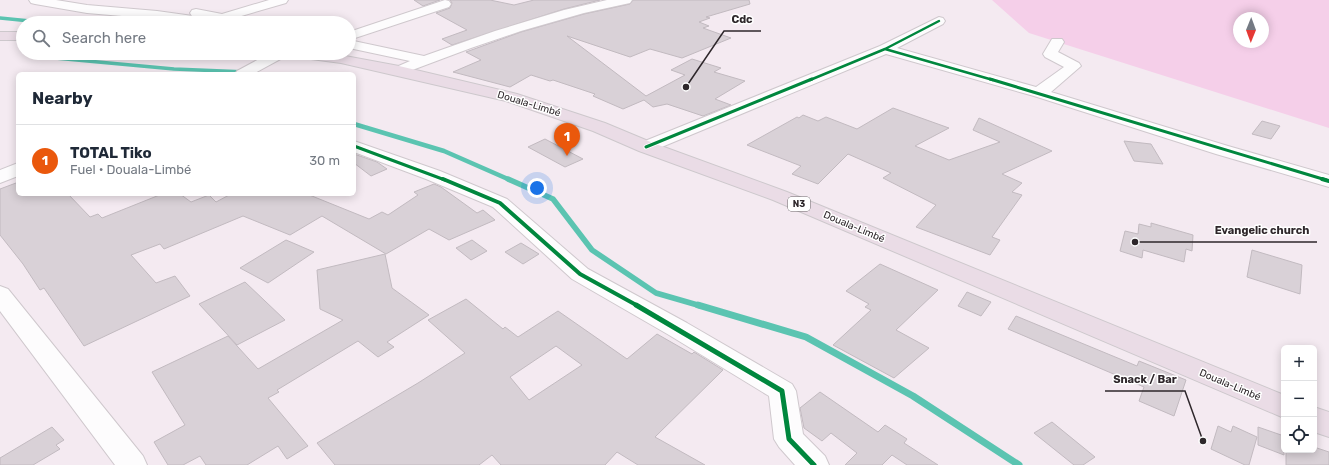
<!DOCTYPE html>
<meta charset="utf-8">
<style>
:root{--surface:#fff;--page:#f2f2f3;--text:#1f2937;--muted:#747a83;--line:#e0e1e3;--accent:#ea580c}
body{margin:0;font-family:Rubik,sans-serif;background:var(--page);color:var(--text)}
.controls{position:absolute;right:12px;bottom:12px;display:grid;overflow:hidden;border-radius:6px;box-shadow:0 2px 10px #0003}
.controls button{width:36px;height:36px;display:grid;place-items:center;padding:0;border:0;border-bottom:1px solid var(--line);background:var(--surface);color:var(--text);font:20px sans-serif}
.compass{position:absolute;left:1233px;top:12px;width:36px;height:36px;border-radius:50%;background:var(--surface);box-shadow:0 2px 10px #0003;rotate:181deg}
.you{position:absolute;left:537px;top:188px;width:14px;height:14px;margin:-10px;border:3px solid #fff;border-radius:50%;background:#1a73e8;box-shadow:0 0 0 6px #1a73e833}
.badge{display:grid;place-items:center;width:26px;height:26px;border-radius:50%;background:var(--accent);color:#fff;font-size:13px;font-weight:700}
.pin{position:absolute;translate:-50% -33px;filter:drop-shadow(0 1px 2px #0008)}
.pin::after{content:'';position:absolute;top:21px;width:14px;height:12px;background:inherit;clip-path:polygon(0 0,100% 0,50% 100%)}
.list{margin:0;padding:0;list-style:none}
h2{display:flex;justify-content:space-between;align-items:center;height:52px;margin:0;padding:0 16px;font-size:17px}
h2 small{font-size:13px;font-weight:400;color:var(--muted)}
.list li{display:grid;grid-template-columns:26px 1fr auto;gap:12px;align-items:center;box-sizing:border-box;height:72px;padding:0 16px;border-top:1px solid var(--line)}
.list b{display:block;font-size:15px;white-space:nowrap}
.list p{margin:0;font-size:13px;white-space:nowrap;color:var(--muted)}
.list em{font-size:13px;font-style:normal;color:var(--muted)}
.icon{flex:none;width:22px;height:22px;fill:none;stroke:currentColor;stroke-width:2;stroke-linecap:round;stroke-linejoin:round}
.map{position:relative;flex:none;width:1329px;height:465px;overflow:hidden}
.search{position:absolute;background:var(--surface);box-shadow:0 2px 10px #0003;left:16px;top:16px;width:340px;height:44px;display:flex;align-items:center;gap:10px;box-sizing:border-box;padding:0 14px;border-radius:22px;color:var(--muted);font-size:15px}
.panel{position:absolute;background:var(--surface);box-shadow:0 2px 10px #0003;left:16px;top:72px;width:340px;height:124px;border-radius:6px}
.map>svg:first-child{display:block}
.green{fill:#f5cfe9;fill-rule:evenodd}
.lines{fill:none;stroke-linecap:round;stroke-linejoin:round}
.stream-far3{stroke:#5bc4b1;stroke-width:3.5}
.stream-far2{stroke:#5bc4b1;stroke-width:4.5}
.stream-far1{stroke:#5bc4b1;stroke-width:5.5}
.stream{stroke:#5bc4b1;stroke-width:7}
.building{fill:#d9d1d7;stroke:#c2bac0;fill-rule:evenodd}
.minor-casing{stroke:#cfc8cd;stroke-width:2}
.highway-casing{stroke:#cdc8cc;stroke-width:2}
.minor{fill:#fdfcfd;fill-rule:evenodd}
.highway{fill:#eadce6;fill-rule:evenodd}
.cycleway-far3-casing{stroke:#fff;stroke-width:4}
.cycleway-far2-casing{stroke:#fff;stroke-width:5}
.cycleway-far1-casing{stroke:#fff;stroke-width:6}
.cycleway-casing{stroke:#fff;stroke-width:8}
.cycleway-far3{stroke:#00873e;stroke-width:2.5}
.cycleway-far2{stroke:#00873e;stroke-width:3}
.cycleway-far1{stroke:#00873e;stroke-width:4}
.cycleway{stroke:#00873e;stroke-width:5}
.labels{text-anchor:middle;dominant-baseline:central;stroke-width:3;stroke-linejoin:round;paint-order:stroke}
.shield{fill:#fff;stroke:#6d686b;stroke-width:1}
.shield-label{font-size:9px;font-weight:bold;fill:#2e272b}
.street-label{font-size:10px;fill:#2e272b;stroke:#fff}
.leader{fill:none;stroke:#2e272b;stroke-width:1.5}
.callout-dot{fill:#2e272b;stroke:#fff;stroke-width:1.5}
.callout-label{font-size:11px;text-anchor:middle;font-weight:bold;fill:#2e272b;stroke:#fff;stroke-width:3;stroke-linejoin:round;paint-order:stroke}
</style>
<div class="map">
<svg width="1329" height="465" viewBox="0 0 1329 465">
<rect width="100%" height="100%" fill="#f4eaf1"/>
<!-- green -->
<path class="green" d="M992,0H1329V128L1029,33ZM1239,18H1263V42H1239Z"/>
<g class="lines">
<!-- stream-far3 -->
<path class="stream-far3" d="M0,18L50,23
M41,53L44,57L174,69L247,72L251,74"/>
<!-- stream-far2 -->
<path class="stream-far2" d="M354,124L444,151L510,180"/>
<!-- stream-far1 -->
<path class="stream-far1" d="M508,179L553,199L592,250L656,293L701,306"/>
<!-- stream -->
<path class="stream" d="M698,305L806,337L913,396L1019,465"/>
</g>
<!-- building -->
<path class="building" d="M414,0H440L423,6Z
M450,0H490L514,5L534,0H600L564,9L452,45L442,39L467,30L436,13L450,8L452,3Z
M633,0H749L750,4L706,17L710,18L699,22L709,26L703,28L731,38L682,58L650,49L630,57L567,36L646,96L685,75L671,70L692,59L721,68L714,72L745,81L715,99L731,105L703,116L667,104L653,107L644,100L623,109L593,96L595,94L553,80L550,81L531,75L510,87L453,72L481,60L466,52L521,32L584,14L630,4Z
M893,108L949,128L915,146L949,160L1000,142L973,130L979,118L1052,151L1002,174L1022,183L1012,192L1022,195L992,237L1000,240L990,255L916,227L936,205L883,178L891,173L848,154L818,184L792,174L801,166L747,145L797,117L799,118L803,115L818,121L826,117L857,129Z
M1262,121L1280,126L1271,139L1252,134Z
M545,139L583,159L565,167L528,147Z
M1124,141L1151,144L1163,164L1134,161Z
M354,154L377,162L387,169L371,176L354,163Z
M16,183L18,186V194H68L90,217L98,214L102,218L162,194H180L191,202L209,195L216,202L231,194H307L369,219L382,212L388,215L418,195L414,192L434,184L441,187L477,213L483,210L495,220L449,240L429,229L386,254L322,216L290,235L243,216L164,249L160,244L131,255L156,283L175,276L190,296L84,346L44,288L40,290L23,264L0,235V189Z
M1151,223L1193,235L1192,251L1186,249L1184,262L1143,250L1142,258L1120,251L1125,231L1138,234L1139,224L1151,227Z
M286,240L314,252L268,283L240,268Z
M472,240L487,251L471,260L456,248Z
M521,243L539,254L523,264L505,252Z
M1252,250L1302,265L1300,294L1247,277Z
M385,254L392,288L429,315L387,342L394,347L378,357L358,341L277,390L279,392L268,398L308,446L287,459L278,446L247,465H206L200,456L183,465H168L154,442L185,425L152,372L228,336L258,369L343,320L320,309L317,270Z
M880,264L938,290L896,330L929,348L894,378L833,345L871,310L865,307L869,304L846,291Z
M245,282L285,320L237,345L199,304Z
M967,292L991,302L981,316L958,306Z
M466,299L503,329L505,327L518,337L558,311L627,359L657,334L692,354L694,352L723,370L655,437L705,465H638L617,452L605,465H501L492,455L479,465H335L317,443L418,383L465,353L428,320ZM556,346L582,365L529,400L510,377Z
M1016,316L1137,366L1139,361L1186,380L1174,416L1139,401L1144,387L1008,329Z
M820,392L878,432L885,425L907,439L904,443L938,465H907L892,455L882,465H845L857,453L831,433L822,441L804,428L800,408Z
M1052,422L1095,457L1083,465H1074L1034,433Z
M1218,426L1231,432L1233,426L1257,437L1249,465H1245L1211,449Z
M52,427L64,440L56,445L60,449L33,465H0V458Z
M1258,427L1284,436V455L1258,445Z
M1314,447L1329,452V465H1286V450H1314Z"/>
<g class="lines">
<!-- minor casing -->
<g class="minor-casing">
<path id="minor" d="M29,0H56L87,5L157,11L200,17L192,16L190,13L192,10L196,9L222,14L269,0H288L286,3L238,17L258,20L259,23H231L217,20L218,23H186L157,19L87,13L35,4L31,3Z
M445,0L449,1L451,4L449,7L349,40L424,56L495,31L564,10L607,0H632L630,3L584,13L521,31L471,48L399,75L394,74L392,71L394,68L410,61L349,48V32Z
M939,17L943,18L945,21L943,24L897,48L1036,87L1064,67L1045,57L1043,54L1052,39H1062L1064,42L1058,52L1079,63L1081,66L1051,92L1228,146L1329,175V187L1216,154L1034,96L886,54L652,151L646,152L640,151L637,147L640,143L880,46Z
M270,53H288L286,56L253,74H235L237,71Z
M354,141L440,171L507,199L588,269L687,323L792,384L796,391L803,434L825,456L829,465H795L779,447L774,439L769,396L669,335L572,279L493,207L426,179L354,152Z
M18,163V176L0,183V170Z
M0,286L8,289L143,456L147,465H115L0,311Z"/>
</g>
<!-- highway casing -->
<g class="highway-casing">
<path id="highway" d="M0,32H23V40H0Z
M289,53H329L399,66L517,94L605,123L653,143L787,192L1284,395V418L773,200L639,151L593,131L506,101L341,63L296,57L291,56Z
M1314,407L1329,412V437L1314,432Z"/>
</g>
<!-- minor -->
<use href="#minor" class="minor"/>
<!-- highway -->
<use href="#highway" class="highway"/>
<!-- cycleway-far3 casing -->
<g class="cycleway-far3-casing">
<path id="cycleway-far3" d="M885,49L993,80
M810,80L885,49L939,21"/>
</g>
<!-- cycleway-far2 casing -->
<g class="cycleway-far2-casing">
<path id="cycleway-far2" d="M990,79L1326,180
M354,146L445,180
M646,147L812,79"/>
</g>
<!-- cycleway-far1 casing -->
<g class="cycleway-far1-casing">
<path id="cycleway-far1" d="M443,179L500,203L580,274L638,306
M1322,179L1329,181"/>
</g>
<!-- cycleway casing -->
<g class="cycleway-casing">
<path id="cycleway" d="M636,305L782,391L789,439L814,465"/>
</g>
<!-- cycleway-far3 -->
<use href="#cycleway-far3" class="cycleway-far3"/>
<!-- cycleway-far2 -->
<use href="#cycleway-far2" class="cycleway-far2"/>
<!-- cycleway-far1 -->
<use href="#cycleway-far1" class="cycleway-far1"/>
<!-- cycleway -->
<use href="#cycleway" class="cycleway"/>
</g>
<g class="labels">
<!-- shield labels -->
<rect class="shield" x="788" y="197" width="22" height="14" rx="3"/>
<g class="shield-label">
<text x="799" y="204">N3</text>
</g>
<!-- street labels -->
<g class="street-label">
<text transform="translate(529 104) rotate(17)">Douala-Limbé</text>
<text transform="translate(854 227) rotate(23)">Douala-Limbé</text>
<text transform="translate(1230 385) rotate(23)">Douala-Limbé</text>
</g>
</g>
<!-- callouts -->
<path class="leader" d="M686 87L724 31H761M1135 242L1207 242H1317M1203 441L1185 391H1105"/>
<g class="callout-dot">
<circle cx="686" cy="87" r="4"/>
<circle cx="1135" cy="242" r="4"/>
<circle cx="1203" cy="441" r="4"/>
</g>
<g class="callout-label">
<text x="742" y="23">Cdc</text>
<text x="1262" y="234">Evangelic church</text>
<text x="1145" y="383">Snack / Bar</text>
</g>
</svg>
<div class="controls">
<button>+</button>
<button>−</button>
<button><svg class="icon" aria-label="locate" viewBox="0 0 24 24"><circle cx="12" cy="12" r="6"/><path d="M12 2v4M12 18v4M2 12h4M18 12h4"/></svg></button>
</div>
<svg class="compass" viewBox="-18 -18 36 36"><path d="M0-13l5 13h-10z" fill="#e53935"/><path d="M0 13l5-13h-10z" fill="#747a83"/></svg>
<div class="you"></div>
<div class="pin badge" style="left:567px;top:156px">1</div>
<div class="search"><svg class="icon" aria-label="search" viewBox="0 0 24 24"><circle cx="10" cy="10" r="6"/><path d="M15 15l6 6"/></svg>Search here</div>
<section class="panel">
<h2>Nearby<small></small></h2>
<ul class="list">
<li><span class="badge">1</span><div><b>TOTAL Tiko</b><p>Fuel · Douala-Limbé</p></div><em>30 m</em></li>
</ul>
</section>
</div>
